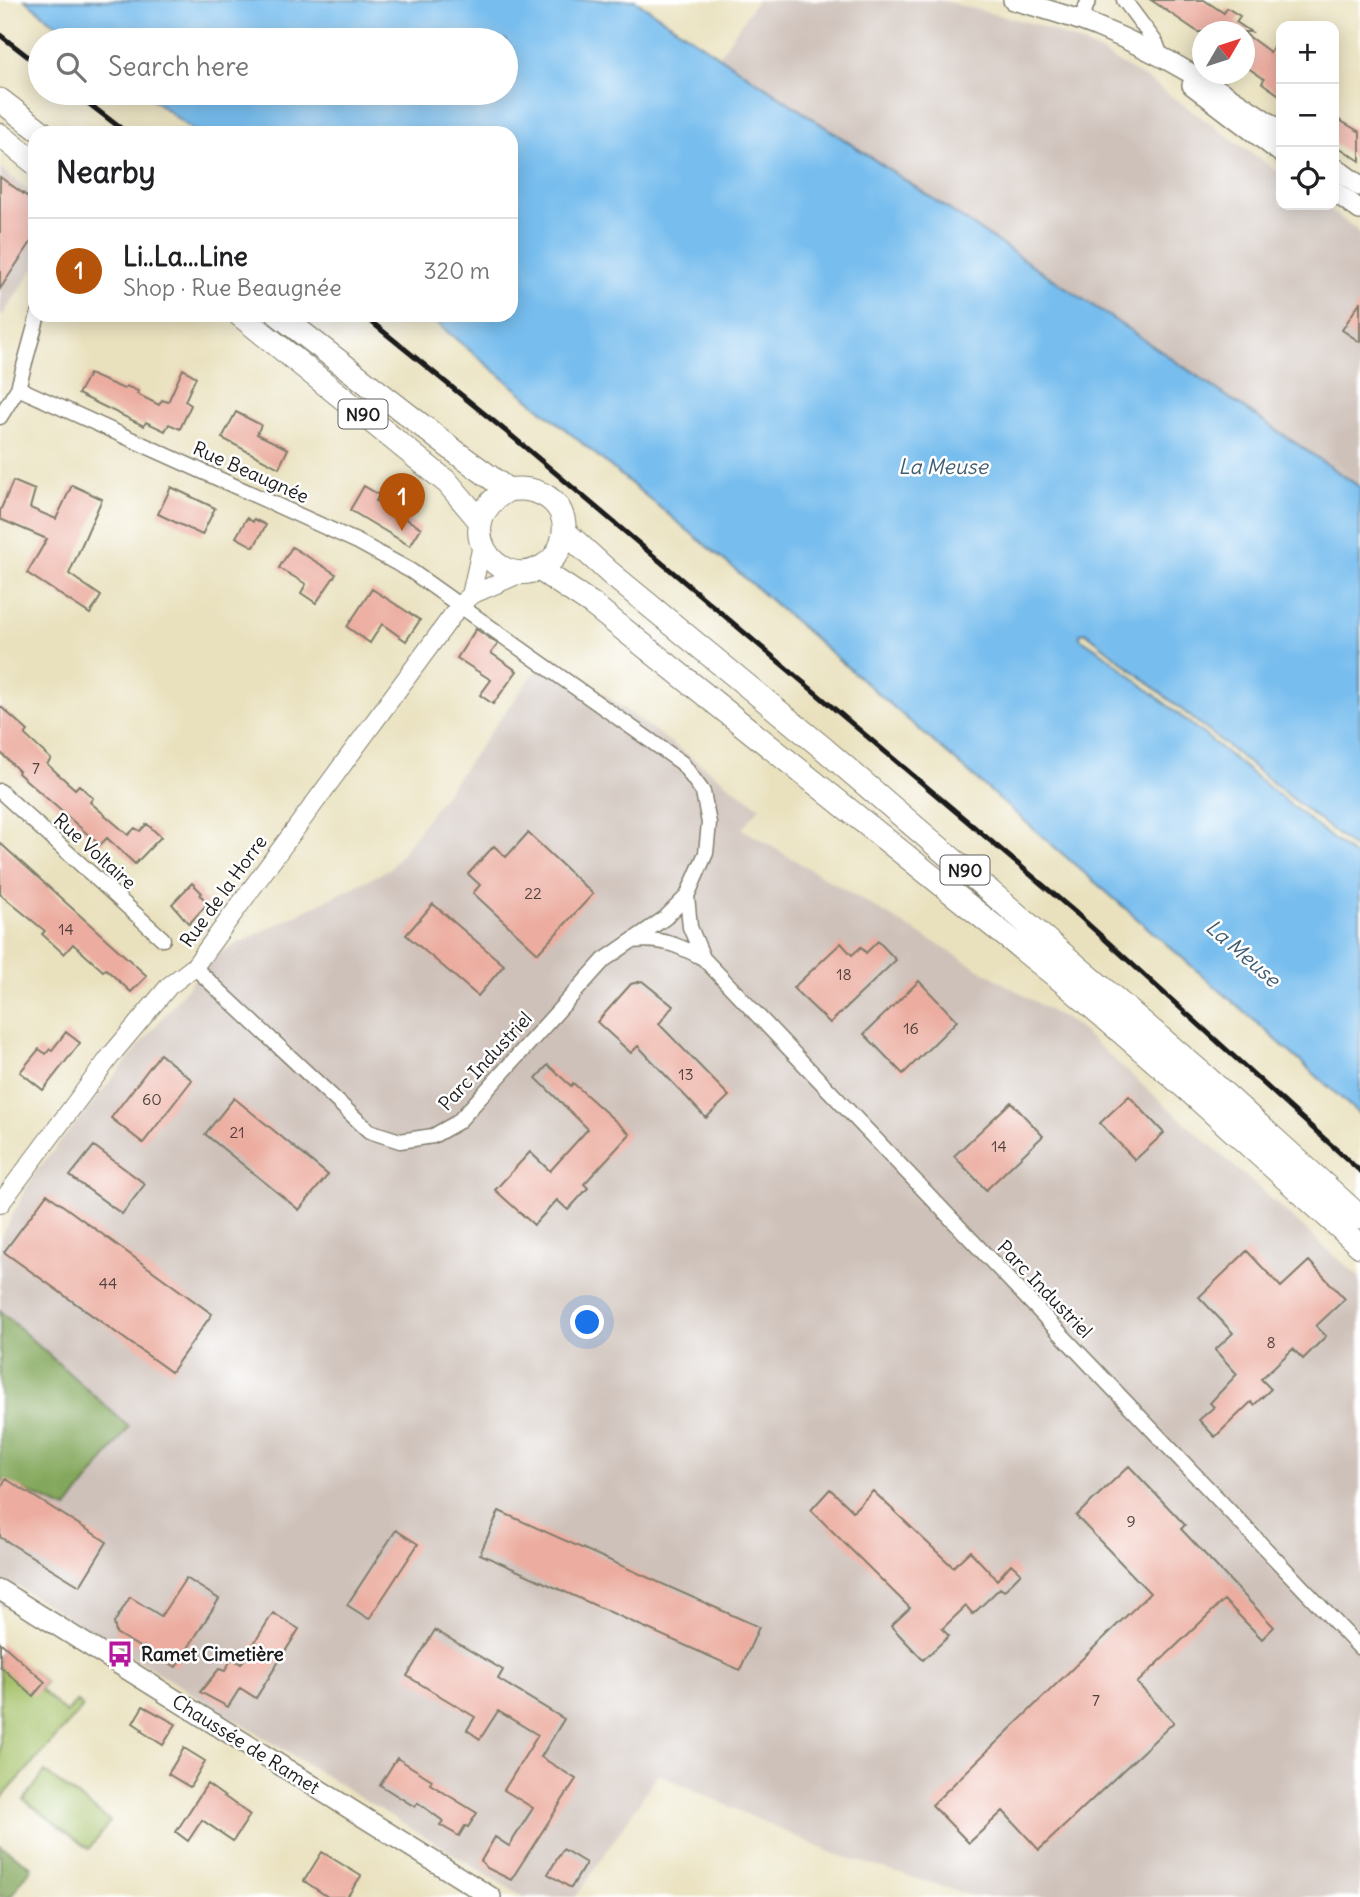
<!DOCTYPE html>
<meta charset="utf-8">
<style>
:root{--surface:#fff;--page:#f6f6f6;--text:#202124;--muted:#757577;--line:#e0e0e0;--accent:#b45309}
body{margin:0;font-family:Delius,sans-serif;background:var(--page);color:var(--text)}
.controls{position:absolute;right:21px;top:21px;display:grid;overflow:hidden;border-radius:14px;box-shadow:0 4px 18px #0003}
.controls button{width:63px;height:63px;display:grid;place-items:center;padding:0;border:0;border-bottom:2px solid var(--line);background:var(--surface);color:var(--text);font:35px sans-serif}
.compass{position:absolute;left:1192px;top:21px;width:63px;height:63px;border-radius:50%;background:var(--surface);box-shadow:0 4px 18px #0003;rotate:51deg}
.you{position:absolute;left:588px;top:1323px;width:24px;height:24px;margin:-18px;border:5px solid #fff;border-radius:50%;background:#1a73e8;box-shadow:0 0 0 10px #1a73e833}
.badge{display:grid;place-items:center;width:46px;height:46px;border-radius:50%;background:var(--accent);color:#fff;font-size:23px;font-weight:700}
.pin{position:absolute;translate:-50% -58px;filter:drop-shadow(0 2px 4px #0008)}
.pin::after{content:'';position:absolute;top:37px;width:24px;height:21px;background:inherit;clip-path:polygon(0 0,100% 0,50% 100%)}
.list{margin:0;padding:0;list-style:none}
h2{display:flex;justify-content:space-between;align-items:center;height:91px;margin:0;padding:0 28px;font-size:30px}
h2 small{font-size:23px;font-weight:400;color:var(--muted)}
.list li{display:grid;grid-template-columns:46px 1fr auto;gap:21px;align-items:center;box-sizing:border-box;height:105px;padding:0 28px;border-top:2px solid var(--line)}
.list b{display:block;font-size:26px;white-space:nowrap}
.list p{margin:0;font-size:23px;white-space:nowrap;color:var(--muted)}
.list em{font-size:23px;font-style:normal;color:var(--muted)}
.icon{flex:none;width:38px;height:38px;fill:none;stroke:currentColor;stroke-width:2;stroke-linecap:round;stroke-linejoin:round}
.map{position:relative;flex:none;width:1360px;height:1897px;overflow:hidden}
.search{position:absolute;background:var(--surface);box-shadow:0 4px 18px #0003;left:28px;top:28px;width:490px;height:77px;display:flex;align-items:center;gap:18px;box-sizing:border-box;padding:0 24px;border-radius:38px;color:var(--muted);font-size:26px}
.panel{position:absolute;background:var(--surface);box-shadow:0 4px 18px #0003;left:28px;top:126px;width:490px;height:196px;border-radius:21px}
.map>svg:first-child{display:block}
.industrial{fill:#cec1b9}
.green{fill:#a4c168;stroke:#606e42;stroke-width:2}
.forest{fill:#83a75c;stroke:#50623c;stroke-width:2}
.water{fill:#77bdee;stroke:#4a6c85;stroke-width:2}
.building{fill:#ecada0}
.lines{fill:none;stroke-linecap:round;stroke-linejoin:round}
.minor-casing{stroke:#827e6d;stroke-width:17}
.tertiary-casing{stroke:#827e6d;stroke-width:20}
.secondary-casing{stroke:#827e6d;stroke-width:22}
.trunk-casing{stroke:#827e6d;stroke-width:25}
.minor{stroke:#fff;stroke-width:14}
.tertiary{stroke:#fff;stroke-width:18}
.secondary{stroke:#fff;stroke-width:19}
.trunk{stroke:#fff;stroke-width:23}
.rail{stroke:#1c1c1c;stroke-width:5}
.labels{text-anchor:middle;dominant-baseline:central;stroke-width:5;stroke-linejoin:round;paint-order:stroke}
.number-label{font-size:16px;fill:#50403d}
.shield{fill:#fff;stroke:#606060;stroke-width:2}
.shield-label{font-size:18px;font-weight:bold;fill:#1c1c1c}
.street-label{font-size:19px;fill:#1c1c1c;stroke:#fff}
.poi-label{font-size:19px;font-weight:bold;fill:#1c1c1c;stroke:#fff;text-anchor:start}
.water-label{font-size:21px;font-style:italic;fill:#405c70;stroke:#fff}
</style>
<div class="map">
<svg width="1360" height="1897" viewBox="0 0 1360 1897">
<rect width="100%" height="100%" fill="#fff"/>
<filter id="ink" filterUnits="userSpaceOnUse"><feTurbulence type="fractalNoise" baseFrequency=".0143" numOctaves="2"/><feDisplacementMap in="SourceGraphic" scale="14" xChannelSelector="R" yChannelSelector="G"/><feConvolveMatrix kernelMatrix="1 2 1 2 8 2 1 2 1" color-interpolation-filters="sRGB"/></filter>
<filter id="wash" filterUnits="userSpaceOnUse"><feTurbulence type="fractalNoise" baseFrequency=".00686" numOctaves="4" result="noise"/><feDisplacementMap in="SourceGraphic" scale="28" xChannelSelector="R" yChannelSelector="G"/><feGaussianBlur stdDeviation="1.57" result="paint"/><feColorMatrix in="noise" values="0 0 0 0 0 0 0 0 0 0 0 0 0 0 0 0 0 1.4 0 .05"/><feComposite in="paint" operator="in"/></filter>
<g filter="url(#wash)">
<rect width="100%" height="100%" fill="#e9e1be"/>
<!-- industrial -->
<path class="industrial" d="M757,0H939L1038,25L1097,50L1150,81L1281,174V205H1323L1360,232V488L719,56Z
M0,168L35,195V267L0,319Z
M548,654L760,807L742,829L1076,1026L1360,1278V1897H976L832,1853L658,1774L576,1897H523L17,1586L3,1607L0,1605V1240L34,1174L214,955L390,869Z"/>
<!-- green -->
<path class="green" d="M0,1654C22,1661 29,1668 45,1682L40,1689L66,1713L77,1701L83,1707L0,1800Z
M45,1772L110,1821L89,1849L24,1800Z"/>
<!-- forest -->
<path class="forest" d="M0,1311L129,1427L67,1509L0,1481Z
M0,1845L32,1867L10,1897H0Z"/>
<!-- water -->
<path class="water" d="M25,0H635L1128,329L1360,487V853L1100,644L1085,632L1080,634V638L1103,653L1360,861V1115L1263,1028L738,572L427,315H511V133H196L145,93H506V40H77Z"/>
<g id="blocks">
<!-- building -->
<path class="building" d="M1151,0H1204L1224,13L1227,8L1240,16L1236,22L1251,32H1198Z
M1244,33L1270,52L1281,34V96L1262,83L1264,79L1244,65Z
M1334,117L1360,132V161L1334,144Z
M0,177L35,202V236L0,289Z
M1360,302V342L1342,330Z
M183,369L196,377L185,401L191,405L180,429L169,424L165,431L146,422L144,426L78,394L89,374L124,389L126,386L138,391L137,394L159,405L162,400L168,402Z
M236,412L261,425L257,434L288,449L279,468L222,438Z
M13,481L35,490L30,508L56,519L72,485L102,499L69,574L101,596L90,614L27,573L47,539L0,519V511Z
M364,486L379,495L376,501L421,528L410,546L350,510Z
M171,487L215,508L202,535L158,514Z
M247,518L253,522L254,519L266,525L254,547L236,537Z
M292,547L336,574L316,603L301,593L306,584L279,568Z
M372,589L420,620L406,641L382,624L370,643L347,627Z
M476,629L498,644L491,653L517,671L493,704L480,695L491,680L457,658Z
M0,706L28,731L25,735L51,759L47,764L75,789L79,785L93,798L90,802L128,835L135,828L140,831L147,824L161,837L135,864L107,838L100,845L18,773L19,771L0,752Z
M528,833L593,894L538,953L473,893L480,885L468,874L494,846L506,857Z
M0,843L147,976L131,992L106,969L103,971L73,944L64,954L42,934L45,931L0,894Z
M192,883L202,893L200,895L208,903L189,924L172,904Z
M433,904L504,965L478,996L406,935Z
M878,941L896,960L830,1023L793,988L841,943L852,955L861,947L866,953Z
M642,981L673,1006L659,1024L729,1096L706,1118L638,1046L631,1053L597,1022L631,984Z
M919,981L957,1021L903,1074L864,1034Z
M66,1032L80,1043L43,1090L20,1072L39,1049L46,1054L50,1049L52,1050Z
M160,1054L192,1080L143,1143L111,1118Z
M548,1065L571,1086L573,1083L630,1134L584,1184L588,1188L568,1210L557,1200L534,1225L495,1190L530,1152L550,1171L588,1129L536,1078Z
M1129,1096L1164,1133L1135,1160L1100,1123Z
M234,1098L328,1175L299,1210L205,1134Z
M1011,1102L1043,1136L986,1190L954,1156Z
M94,1146L145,1184L122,1214L70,1176Z
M47,1194L212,1314L171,1372L4,1252Z
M1247,1251L1281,1287L1309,1261L1345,1299L1316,1326L1326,1336L1303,1359L1293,1349L1261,1379L1271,1389L1254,1405L1251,1402L1215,1437L1199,1420L1214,1407L1210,1403L1237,1374L1215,1350L1233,1333L1199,1297Z
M1129,1466L1185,1525L1181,1529L1274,1627L1262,1639L1224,1600L1137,1683L1174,1722L1039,1850L1003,1811L969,1843L932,1805L1150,1593L1076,1516Z
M6,1479L107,1542L80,1586L0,1537V1488Z
M830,1489L853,1511L873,1491L953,1567L970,1551L997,1580L1011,1564L1021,1573L1004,1591L1000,1588L973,1614L966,1606L942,1629L949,1636L923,1660L891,1626L910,1608L811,1510Z
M499,1511L759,1627L740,1670L480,1554Z
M396,1530L418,1544L369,1619L347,1605Z
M186,1578L219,1599L176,1667L144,1647L143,1649L116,1633L114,1623L130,1597L161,1616Z
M273,1613L299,1629L256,1698L240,1688L228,1707L200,1692L219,1669L225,1671L232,1658L241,1664Z
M435,1630L503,1670L498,1679L564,1719L541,1757L576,1779L511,1880L487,1868L481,1861L495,1837L509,1846L533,1808L504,1790L538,1735L498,1711L480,1739L467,1730L475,1717L407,1676Z
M0,1642L45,1682L33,1696L0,1666Z
M143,1706L176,1724L163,1745L141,1731L142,1729L133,1723Z
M184,1748L205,1761L190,1787L168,1774Z
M397,1758L432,1780L430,1784L477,1813L468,1827L465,1826L459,1836L440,1825L443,1821L418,1803L415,1807L380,1785Z
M207,1784L250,1815L233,1841L202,1820L188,1841L176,1832Z
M563,1849L586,1863L571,1888L548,1874Z
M322,1852L361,1876L347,1897H328L304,1881Z"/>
</g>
</g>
<g filter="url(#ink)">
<use href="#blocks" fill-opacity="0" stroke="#827e6d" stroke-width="2"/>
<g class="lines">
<!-- minor casing -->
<g class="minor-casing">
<path id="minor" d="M1124,0L1156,43L1162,59
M1080,20L1089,0
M18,388L358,542L411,571L682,763L703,792L709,823L706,853L687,896L665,918L604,960L458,1122L433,1136L400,1141L369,1131L194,967
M0,417L18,388L38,315
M0,791L163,939
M687,896L690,927L703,958
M632,941C662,938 676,944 703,958L1360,1648"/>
</g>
<!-- tertiary casing -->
<g class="tertiary-casing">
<path id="tertiary" d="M471,595L482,545
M0,1204L112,1054L169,986L194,967L460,605L471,595L524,572"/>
</g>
<!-- secondary casing -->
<g class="secondary-casing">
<path id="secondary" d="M1013,0C1042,8 1072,16 1100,28C1164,54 1224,92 1281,131
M1192,85L1281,153
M1334,167L1360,186
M1334,191L1360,210
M0,1590L491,1897"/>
</g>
<!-- trunk casing -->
<g class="trunk-casing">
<path id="trunk" d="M0,100L43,133
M0,135L35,163
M240,315L448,483L480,521
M279,315L461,456L508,490C541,484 573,506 562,542C559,553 551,562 542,567C495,593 448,522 508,490
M564,531L610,573L823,748L1079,968L1205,1076L1360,1217
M539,569L592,604L1067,985L1188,1090L1360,1246"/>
</g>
<!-- minor -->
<use href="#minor" class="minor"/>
<!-- tertiary -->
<use href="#tertiary" class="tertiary"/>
<!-- secondary -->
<use href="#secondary" class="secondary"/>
<!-- trunk -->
<use href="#trunk" class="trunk"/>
<!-- rail -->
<path class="rail" d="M0,35L40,66
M75,93L127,133
M363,315L513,437L1077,914L1360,1171"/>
</g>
</g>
<!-- icons -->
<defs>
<g id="bus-bare" transform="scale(2.1)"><path d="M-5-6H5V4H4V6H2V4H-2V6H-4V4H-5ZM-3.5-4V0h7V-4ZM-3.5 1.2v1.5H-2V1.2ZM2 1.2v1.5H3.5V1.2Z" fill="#b5179e" stroke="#fff" stroke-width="2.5" paint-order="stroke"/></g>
</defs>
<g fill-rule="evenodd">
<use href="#bus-bare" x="120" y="1654"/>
</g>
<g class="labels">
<!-- number labels -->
<g class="number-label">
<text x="36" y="768">7</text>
<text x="533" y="893">22</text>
<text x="66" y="929">14</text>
<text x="844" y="974">18</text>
<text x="911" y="1028">16</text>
<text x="686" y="1074">13</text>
<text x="152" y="1099">60</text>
<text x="237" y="1132">21</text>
<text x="999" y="1146">14</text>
<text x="108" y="1283">44</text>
<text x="1271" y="1342">8</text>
<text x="1131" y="1521">9</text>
<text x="1096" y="1700">7</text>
</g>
<!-- shield labels -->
<g class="shield">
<rect x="338.5" y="399.5" width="49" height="29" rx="5"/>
<rect x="940.5" y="855.5" width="49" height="29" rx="5"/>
</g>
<g class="shield-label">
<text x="363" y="414">N90</text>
<text x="965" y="870">N90</text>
</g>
<!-- street labels -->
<g class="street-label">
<text transform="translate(251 472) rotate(24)">Rue Beaugnée</text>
<text transform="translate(95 851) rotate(42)">Rue Voltaire</text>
<text transform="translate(223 891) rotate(-54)">Rue de la Horre</text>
<text transform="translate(485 1061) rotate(-47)">Parc Industriel</text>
<text transform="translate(1045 1289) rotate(46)">Parc Industriel</text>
<text transform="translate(246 1744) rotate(32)">Chaussée de Ramet</text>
</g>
<!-- poi labels -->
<g class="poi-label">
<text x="141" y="1654">Ramet Cimetière</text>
</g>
<!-- water labels -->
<g class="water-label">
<text x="943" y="466">La Meuse</text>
<text transform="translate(1243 953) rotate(41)">La Meuse</text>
</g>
</g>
</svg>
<div class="controls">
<button>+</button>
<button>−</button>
<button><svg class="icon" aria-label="locate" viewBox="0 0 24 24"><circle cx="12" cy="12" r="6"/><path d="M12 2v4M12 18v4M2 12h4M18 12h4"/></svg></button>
</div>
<svg class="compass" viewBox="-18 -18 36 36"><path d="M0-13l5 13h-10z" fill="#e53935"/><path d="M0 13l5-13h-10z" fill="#757577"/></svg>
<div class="you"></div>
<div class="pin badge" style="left:402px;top:531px">1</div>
<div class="search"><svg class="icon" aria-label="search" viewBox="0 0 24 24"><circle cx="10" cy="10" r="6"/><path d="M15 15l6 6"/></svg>Search here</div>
<section class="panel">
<h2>Nearby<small></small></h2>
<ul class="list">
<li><span class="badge">1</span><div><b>Li..La...Line</b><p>Shop · Rue Beaugnée</p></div><em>320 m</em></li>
</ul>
</section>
</div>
